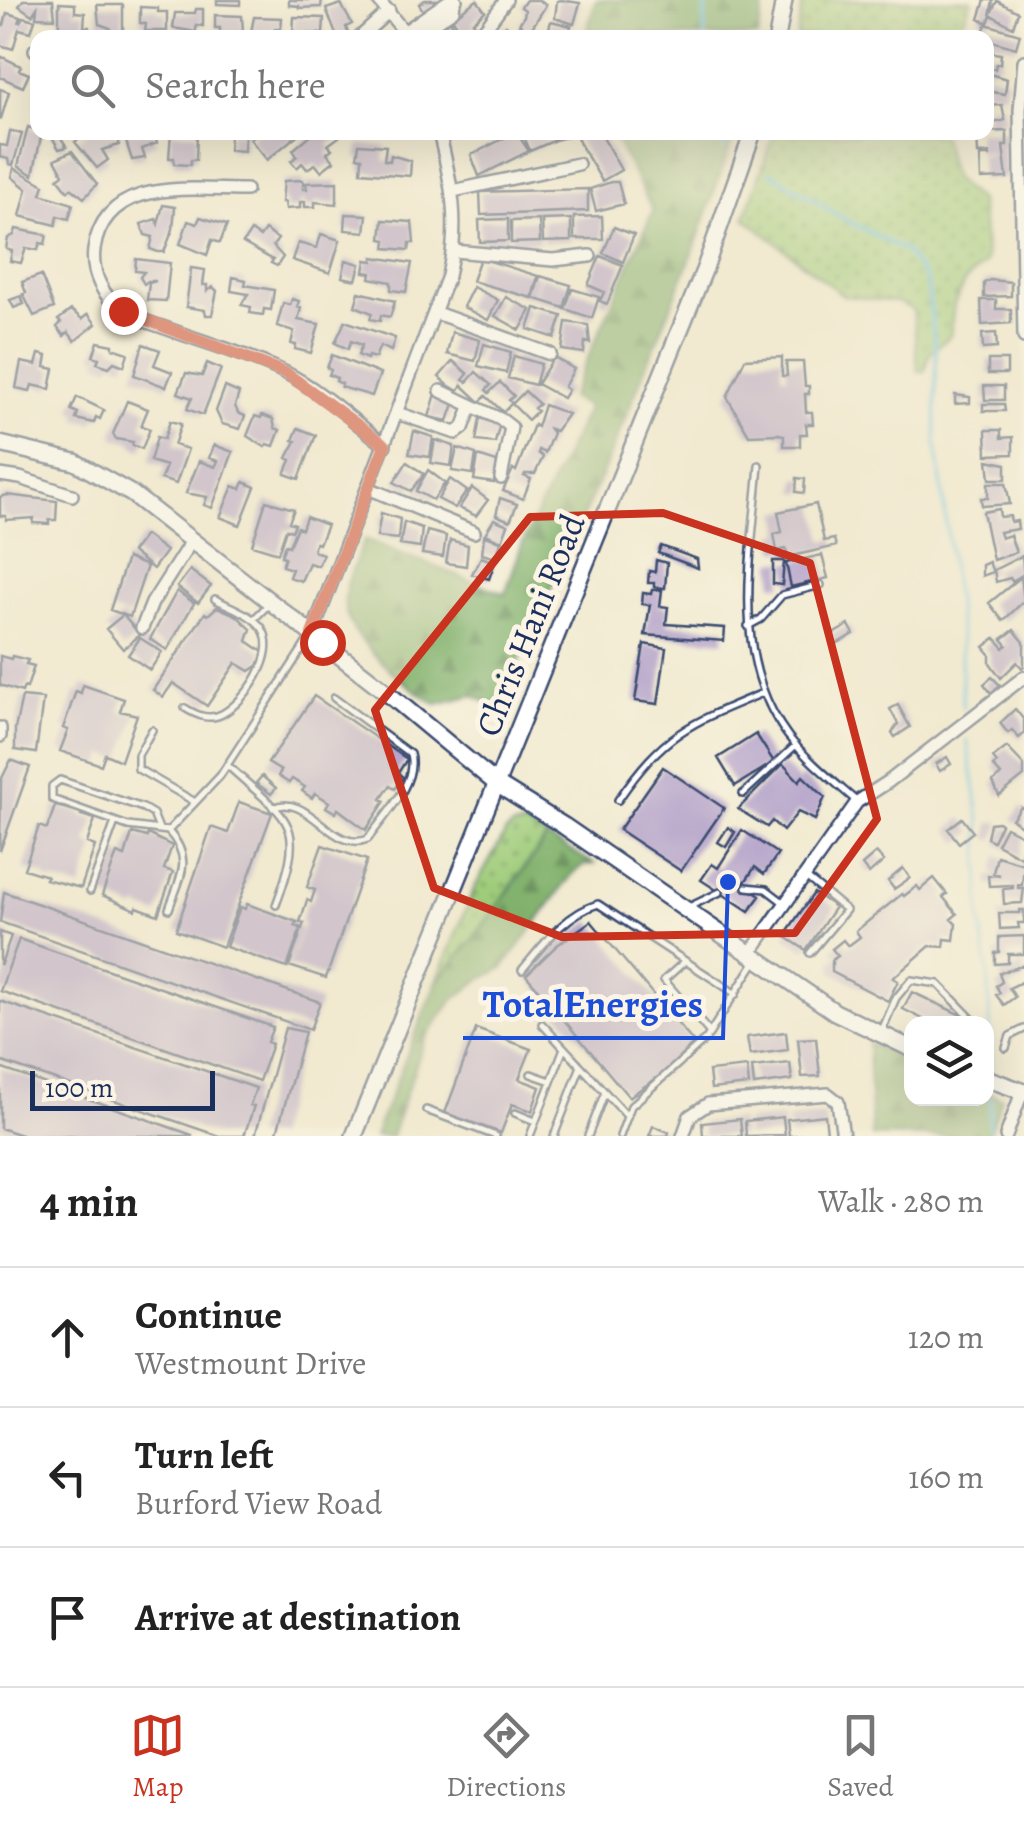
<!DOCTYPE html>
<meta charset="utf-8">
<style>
:root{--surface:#fff;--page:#f6f6f6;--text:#222;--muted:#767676;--line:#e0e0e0;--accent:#c8321e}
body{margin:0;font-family:Alegreya,serif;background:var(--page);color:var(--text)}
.controls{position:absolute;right:30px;bottom:30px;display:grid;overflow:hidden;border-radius:20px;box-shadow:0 10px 40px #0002}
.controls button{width:90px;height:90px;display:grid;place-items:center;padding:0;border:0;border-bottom:2px solid var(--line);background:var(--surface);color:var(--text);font:50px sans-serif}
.scale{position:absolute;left:30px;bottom:25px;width:185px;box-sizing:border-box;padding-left:10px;border:5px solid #1b2f5e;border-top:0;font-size:28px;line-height:35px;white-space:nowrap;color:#1b2f5e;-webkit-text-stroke:8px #fcf5e5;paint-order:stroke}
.stop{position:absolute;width:30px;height:30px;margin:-22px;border:8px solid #c8321e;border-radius:50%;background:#fff}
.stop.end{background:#c8321e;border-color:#fff;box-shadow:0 2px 10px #0008}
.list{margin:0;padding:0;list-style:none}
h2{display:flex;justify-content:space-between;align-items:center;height:130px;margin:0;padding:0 40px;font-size:42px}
h2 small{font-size:32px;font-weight:400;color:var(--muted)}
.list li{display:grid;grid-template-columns:65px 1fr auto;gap:30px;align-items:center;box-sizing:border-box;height:140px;padding:0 40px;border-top:2px solid var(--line)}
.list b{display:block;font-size:38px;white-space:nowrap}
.list p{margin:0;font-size:32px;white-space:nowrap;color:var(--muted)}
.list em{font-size:32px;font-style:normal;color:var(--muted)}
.icon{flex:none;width:55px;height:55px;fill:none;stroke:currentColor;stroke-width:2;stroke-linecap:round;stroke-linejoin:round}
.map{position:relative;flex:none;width:1024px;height:1136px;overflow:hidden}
.search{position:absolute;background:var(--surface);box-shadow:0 10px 40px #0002;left:30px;right:30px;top:30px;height:110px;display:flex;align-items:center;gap:25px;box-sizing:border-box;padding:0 35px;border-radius:20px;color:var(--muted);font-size:38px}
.sheet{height:550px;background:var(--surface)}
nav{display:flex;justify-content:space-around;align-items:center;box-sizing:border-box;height:140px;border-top:2px solid var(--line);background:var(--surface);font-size:28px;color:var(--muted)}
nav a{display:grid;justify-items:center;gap:5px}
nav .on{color:var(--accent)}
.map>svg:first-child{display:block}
.grass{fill:url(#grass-dots);stroke:#5d7e6c;stroke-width:2.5}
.forest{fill:url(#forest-firs);stroke:#4d7064;stroke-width:2.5}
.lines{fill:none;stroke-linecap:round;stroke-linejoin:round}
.stream{stroke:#64c0e2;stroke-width:4}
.building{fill:#ad9bc8}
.lane-casing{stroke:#3b4b6f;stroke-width:10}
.street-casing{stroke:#3b4b6f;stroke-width:16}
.secondary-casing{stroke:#3b4b6f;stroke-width:20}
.lane{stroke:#fff;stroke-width:5}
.street{stroke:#fff;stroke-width:11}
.secondary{stroke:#fff;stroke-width:15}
.route{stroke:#c8321e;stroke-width:12}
.marked{fill:none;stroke:#c8321e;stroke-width:8;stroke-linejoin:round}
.labels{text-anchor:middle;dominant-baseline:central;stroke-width:10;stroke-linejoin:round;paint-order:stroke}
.street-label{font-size:35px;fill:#1b2f5e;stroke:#fcf5e5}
.leader{fill:none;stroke:#1d4ed8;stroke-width:4}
.callout-dot{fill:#1d4ed8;stroke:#fcf5e5;stroke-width:4}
.callout-label{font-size:38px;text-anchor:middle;font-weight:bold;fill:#1d4ed8;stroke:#fcf5e5;stroke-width:10;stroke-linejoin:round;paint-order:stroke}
</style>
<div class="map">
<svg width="1024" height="1136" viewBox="0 0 1024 1136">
<defs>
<pattern id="grass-dots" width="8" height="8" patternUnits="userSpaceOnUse" patternTransform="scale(2.5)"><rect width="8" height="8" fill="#9fcc7a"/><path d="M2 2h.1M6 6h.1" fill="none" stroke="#81a667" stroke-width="1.8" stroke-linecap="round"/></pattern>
<pattern id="forest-firs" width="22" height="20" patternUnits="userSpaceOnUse" patternTransform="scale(2.5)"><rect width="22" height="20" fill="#7fb06a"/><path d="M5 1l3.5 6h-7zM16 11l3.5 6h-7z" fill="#67905a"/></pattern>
</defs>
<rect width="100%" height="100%" fill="#fcf5e5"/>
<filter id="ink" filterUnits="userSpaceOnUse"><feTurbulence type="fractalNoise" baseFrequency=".01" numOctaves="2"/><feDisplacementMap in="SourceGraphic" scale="20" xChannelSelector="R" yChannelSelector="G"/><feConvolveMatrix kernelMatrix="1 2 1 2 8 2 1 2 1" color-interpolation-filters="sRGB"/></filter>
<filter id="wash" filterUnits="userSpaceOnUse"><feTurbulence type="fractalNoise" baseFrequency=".0048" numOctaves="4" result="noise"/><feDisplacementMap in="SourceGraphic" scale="40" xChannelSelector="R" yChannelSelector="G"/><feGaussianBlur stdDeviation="2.25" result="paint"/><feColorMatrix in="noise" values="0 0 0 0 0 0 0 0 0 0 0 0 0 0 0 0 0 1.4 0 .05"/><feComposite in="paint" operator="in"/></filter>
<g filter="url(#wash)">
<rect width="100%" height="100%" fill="#f1ead0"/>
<!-- grass -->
<path class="grass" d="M803,0H972L956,37H797Z
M774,133H941L953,179L979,201L986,256L985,263L965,281L954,304L950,336L930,353L925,371L918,372L913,310L897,302L844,296L745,218Z
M525,825L547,837L472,941L436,983L474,889L506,832L513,827Z"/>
<!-- forest -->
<path class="forest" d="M596,0H765L758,37H585Z
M612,133H735L693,252L608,460L498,708L473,695L437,704C410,691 349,639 345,608C342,586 357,559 365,539L505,594L523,542L588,407L570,398L653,211Z
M547,837L594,864L584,865L573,873L503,968L478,981L453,1000L425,1039L391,1136H374L436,983L472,941Z
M868,1043L911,1062L912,1098H986L987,1092L1002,1098L988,1136H872Z"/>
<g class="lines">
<!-- stream -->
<path class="stream" d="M704,38L706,0
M713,132L724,148
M770,172L842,218L905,251L927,281L936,355V441L960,635L963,708
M967,740L980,822V915L988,974L992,1068
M989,1128L991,1097
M1015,1133L1018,1136"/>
</g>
<g id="blocks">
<!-- building -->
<path class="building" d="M23,0H53L55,18L36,17L37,8L32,15L19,6Z
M217,0H240V5L217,4Z
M289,0H322L321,7L299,8V6L289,5Z
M425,0H442L425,14L419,4Z
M477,0L485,11L473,22L476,26L463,35L452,18Z
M526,0H539L546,5L530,31L519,24L524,16L525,10L521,7Z
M561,0L580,3L574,24L555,18L557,1Z
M985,0H993L990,15L997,1L1018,12L1013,27L991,15L988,23L979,19Z
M59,3L75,4V12L85,13L84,27H89L88,38H77L75,28L59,29Z
M341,4L352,24L346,27L348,33L337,37L326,9Z
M97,5H123V38H110V28L99,24Z
M140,7L158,8V12H167V31H145L146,24L140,23Z
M196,9H203V26L196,25V32L173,28L175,13H195Z
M7,13L21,17L19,23L23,17L35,20L31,32L19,29L13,49L0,45V24L4,25Z
M215,15L242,16L243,32L220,34V28H215Z
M254,17L282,18L281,29H275V36L251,32Z
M294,17L324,18L323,34L293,33Z
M450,20L458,33L456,38H437L433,32Z
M551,21L571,26L568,38L547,36Z
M986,24L1020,34L1016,48L981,38Z
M506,25L521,38H495Z
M986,52L1001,54L1000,64H996L995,69L986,68Z
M0,56L21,66L19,70L29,74L23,87L0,77Z
M986,73L1007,79L1005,94L986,91Z
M0,89L9,92L1,119H0Z
M1002,105L1005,120L986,125V106Z
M28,127L42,132L33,175L18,166Z
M10,131L22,134L13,165L9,164L8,159L0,157V145L7,146Z
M1007,131V146H1003L1007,178L981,179L980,156H990V153L978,154L977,132Z
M49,132H57L67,147L59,149Z
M88,132H117L119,141V145L102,150L108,160L97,168L75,142Z
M123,132H154L157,143L142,149L145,158L132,160Z
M171,132L197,133L196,160H191L190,165L174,164V158H169Z
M230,132H245L244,151L229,150Z
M252,132H301L267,160L250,139L254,136Z
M314,132H336L339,137L328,145L332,149L327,153L334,161L321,171L315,164L307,169L302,163L297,168L291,161L297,156L293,150Z
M516,132L529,151L479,176L471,155Z
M522,132H550L553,141L530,151Z
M552,132H569L571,136L555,140Z
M580,132H600L621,170L602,181L580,144L576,135Z
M359,144L386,146L384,160L390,161L391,155L411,161L410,176L361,172L362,158L357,157Z
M72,151L97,184L84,198L71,188L68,191L58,178L63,174L55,159Z
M14,168L44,185L41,194L73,204L69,219L58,216L56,225L20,216L27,189L12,177Z
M303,180V189H307L306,183L337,182V204L315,202V207H305V202H300V208L286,209L285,202H282L284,181Z
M611,182H618L624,204L596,211L590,189Z
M588,189V211L481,215L480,192Z
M163,205L175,207L173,229L164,252H158L150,249L153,237L145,235L141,224L156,219L158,224Z
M346,214L367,215L365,232L345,230Z
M602,216L603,239H574V217Z
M200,217L227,225L220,243L212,240L207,255L180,244L188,221L197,224Z
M508,219V241L480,242L479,220Z
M571,219V241L543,242L542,220Z
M383,220L412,222L414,243H410L409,250L385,248L386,240L381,239Z
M539,220L540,242L511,243V221Z
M614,227L634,235L623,262L603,253Z
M16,229L47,235L45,244L40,243L38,250L26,248L21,263L10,261L12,251L6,249L8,238L14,235Z
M265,230L278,239L273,246L283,257L277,266L271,263L273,260L243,243L251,231L260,237Z
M321,234L340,240L330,273L292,260L298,243L317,248Z
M600,256L623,265L607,304L600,301L604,292L588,285Z
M373,257L412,263L406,292L391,290V282L370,278L371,273L364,272L366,260L373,261Z
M480,258L538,276L532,298L472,281Z
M136,259L170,263L166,301L147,300L149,283L156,281H148L144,284L140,277L144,272L135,271Z
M346,260L360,264L356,280L342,277Z
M191,268L205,270L203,285H207V291L213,287L217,291L212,315H206L205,310L186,307Z
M41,275L54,308L34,316L23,294L26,293L22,282Z
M540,276L571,285L564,308L533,298Z
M233,277L246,280L245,285L274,290L271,310L264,309L263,315L250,313L251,307L241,305L248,294L231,291Z
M990,280L1011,282V296L984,297V283Z
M473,287L498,300L488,320L463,307Z
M572,289L599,297L592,318L565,309Z
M359,292L395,301L390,317L381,315L380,321L370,319L372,313L355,306Z
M21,296L24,304L14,308L10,300Z
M506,297L531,310L520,330L495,316Z
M292,299L299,301L297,307L301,308L298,320L319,324L311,353L295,349L296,345L291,344L294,331L277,326L283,303L290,305Z
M981,300H996V309H1011V323L982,325Z
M535,308L562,316L555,338L528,329Z
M71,310L82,319L88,314L96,324L75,341L68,332L64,336L57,327L61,323L58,320Z
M345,321L395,338L391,351L380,346L375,358L368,356L367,359L358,355L362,345L351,341L348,349L335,343Z
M566,322L588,325L590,343L585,342L584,353L562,350Z
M452,332L480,340L475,361L447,354Z
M996,333L997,348L983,349L982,334Z
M98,342L113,345V348L128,353L124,366L114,362L109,367L97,363L99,358L93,356Z
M143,344L160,350L154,365L172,372L166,387L134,375Z
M484,344L511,352L506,373L478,366Z
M39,354L47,356L45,367L54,369L50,389L32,385L30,391L16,388L21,362L36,365Z
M332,355L380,374L372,396L341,387L342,384L336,381L337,378L329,375L331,370L327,368Z
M514,356L541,364L535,385L508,378Z
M554,357L574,369L564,387L568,390L563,398L537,384Z
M782,357V376H787L786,362H803L805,386H809V394H805L806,412H812L813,424H806L807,434H800V446H784V435L778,434L749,435L727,397L745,359Z
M988,360H1007V374H988Z
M453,361L468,374L463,380L467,382L476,372L491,385L486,390L489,393L500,382L514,396L509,400L512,403L503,412L486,396L480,402L462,385L458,391L448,385L439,377Z
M207,363L221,369L203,415L187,409L192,398L178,393L186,373L202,376Z
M984,386H1004V400H985Z
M225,387L239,393L235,406L238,413L245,416L240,429L222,424L216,411Z
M525,391L539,404L534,408L537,411L528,420L512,404Z
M436,394L455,401L448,421L429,417Z
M955,395L970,397V403L955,404Z
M77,397L104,410L100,419L96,417L94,423L76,419L78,413L71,410Z
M127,401L148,409L141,426L150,429L142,449L132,445L133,442L116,439L113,434Z
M983,404H1004L1005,411H983Z
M544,405L568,414L556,431L550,429L553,433L545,453L539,450L538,453L543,457L535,474H525L524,476L531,479L523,499L503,491L513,469L516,471L534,425L537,427Z
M262,415L273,419L275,428L280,430L274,446L267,444L265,447L247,436L255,416L261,418Z
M480,418L500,423L495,443L476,441Z
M170,421L181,424L174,445L188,449L176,484L161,479L166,466L150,461L157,437L164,439Z
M298,428L316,435L299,479L285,474L291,460L287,458L296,441L293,440Z
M986,430H1001V438L1013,437V454L987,455Z
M414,431L433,437L430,457L409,454Z
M435,440L454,446L451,466L431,463Z
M214,445L233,452L212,508L204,505L207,497L186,493L199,461L215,467L218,461L209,458Z
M457,448L476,454L473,474L452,471Z
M478,456L497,462L494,483L474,480Z
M988,460L1006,464V479H990Z
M407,462L424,474L411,491L394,482Z
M428,470L445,483L433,500L416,491Z
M797,478L805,479L804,493L796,492Z
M450,479L467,491L455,508L438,499Z
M244,482L255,487L240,525L220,517L233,486L241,489Z
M988,483H1006L1010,504L982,506L981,498H988Z
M472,488L488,500L476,516L459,508Z
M7,495L57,501L56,520H49V524L33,523L34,518L6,520V516H0V497Z
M500,498L517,504L510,521L496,515Z
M266,501L294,509L289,522L295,524L292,531L286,529L278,553L252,545Z
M816,504L824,541L834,539L836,546L788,557L786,549L777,551L774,534L782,532L778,512Z
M999,509L1000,517L1010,516L1011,522L1017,521L1018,529L999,532L1001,538L1010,535L1016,552L993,560L983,512Z
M381,513L400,519L398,539L377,537Z
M306,517L327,525L319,544L316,543L314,547V551L323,554L318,566L309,563L301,581L289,577L292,569L282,566L285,557L281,556L285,545L289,546L297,527L302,529Z
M494,519L508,525L502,541L485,534Z
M404,522L422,528L420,548L400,545Z
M427,531L446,536L443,557L422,554Z
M145,535L166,551L153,569L132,552Z
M484,536L501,541L496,558L482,554Z
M450,540L468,545L466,566L446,563Z
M661,546L697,559L698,568L658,553Z
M822,555L828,578L791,587L786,563Z
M1022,556L1024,574L1012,581L1010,578L996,582L994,570Z
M481,557L495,562L489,579L472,574Z
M127,558L147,566L130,617L110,610Z
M656,560L667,563L665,588L654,587V583H648L649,571L655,572Z
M773,561H784L782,585L773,584Z
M989,562L993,572L982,576V565Z
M190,570L211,586L198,603L177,587Z
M1021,577L1024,601L1003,621L989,603Z
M652,590H662L660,606L668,607L666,624L725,628L724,641L645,635L650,605L642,604L643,593L651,594Z
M177,591L194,603L167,650L150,639Z
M217,607L236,615L251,629L247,641L263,652L259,665L250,671L236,663L207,706L173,683L163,697L153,690L205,613L208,615Z
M123,615L140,635L123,649L106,629Z
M849,625L854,634L836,644L831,635Z
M1014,630L1024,642V666L1022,668L1017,662L1001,678L990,663V654L984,647L995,638L1004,648L1007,645L1002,639Z
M140,638L162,652L150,670L128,655Z
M644,644L666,648L658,704L635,701Z
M0,656L11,659L12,656L28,660L26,664L34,666L27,688L24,687L22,692L0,685Z
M992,677L1000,685L991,693L984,684Z
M83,685L124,699L120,711L137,715L121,761L105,754L101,765L60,751L68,730L63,728L76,691L81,693Z
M314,696L407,759L398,773L403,777L395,789L390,786L381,799L385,801L366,830L338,809L336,813L326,807L329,802L315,793L312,798L302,791L305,787L292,779L289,783L278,776L281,771L268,763Z
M22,697L43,699L36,753L15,750V729Z
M898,705L910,727L895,737L892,733L898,724L890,709Z
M1015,709L1024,720V734L1019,738L1012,730L1008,733L1000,723Z
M756,734L774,762L735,786L718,758Z
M1007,747L1024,765V776L999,796L993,782L1001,775L993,766L997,763L993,758Z
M947,757L951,764L940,771L936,764Z
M11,760L30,767L0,851L1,780Z
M783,764L799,781L803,776L825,797L815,820L798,812L783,831L772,821L767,827L738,809Z
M663,767L724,808L681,871L619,830Z
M262,776L276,788L271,794L256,783Z
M239,802L272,813L223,947L176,930L211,827L228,833Z
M55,806L82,812L81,815L95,819L87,843L95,846L81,888L45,879L47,876L24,869L39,826L47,829Z
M1021,807L1024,809V828L1012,819Z
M962,818L973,832L959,843L948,829Z
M998,822L1001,824L993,841L987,838L990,823Z
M728,827L735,832L726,847L718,842Z
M1006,827L1024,836L1021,857L997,844Z
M742,830L778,854L764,874L755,867L743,885L760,896L749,911L701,880L712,864L718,868Z
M132,833L147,837L148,834L172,846L164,869L173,872L158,915L137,907L136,910L102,895L117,853L125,856Z
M322,845L367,860L326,978L289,966L304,923L300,922L307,900L311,902L315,890L307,887Z
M876,853L884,861L869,874L862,865Z
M997,856L1024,864L1022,885H1018V888H1024L1022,903L1004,904L1003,889L1013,888V885L989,886L988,876L1000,875L993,873Z
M903,868L910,878L894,889L888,881Z
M934,878L947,894L943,897L957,914L951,919L956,924L954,940L945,939L944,947L930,946L893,978L898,981L888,1001L832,972V960L838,956L832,949L843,940L848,946L860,937L856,931L902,894L904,896L917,886L920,890Z
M4,892L320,1002L310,1030L0,922Z
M814,893L835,907L806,950L784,936Z
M247,904L297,922L295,926L301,928L287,968L226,947L240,907L245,909Z
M1020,910H1024V923H1018L1019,928L1000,929L999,913H1020Z
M591,921L694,1043L664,1073L629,1097L526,975L556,946Z
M0,932L11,936L1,964H0Z
M1024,936V954H1008V963L995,964V953L999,952V937Z
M19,939L273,1027L267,1042L272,1044L259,1081L0,991Z
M1024,965V981L1009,988L1015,997L1004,1005L996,995L1000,993L996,986L1002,982L999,973Z
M912,992L961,1015L957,1024H933L903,1009Z
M0,1001L256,1088L250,1105L254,1106L244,1136H219L0,1061Z
M285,1028L305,1032L276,1136H255Z
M476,1029L531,1049L519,1079L540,1087L532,1111L512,1104L501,1133L445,1113Z
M786,1032L788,1050L750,1055L747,1037Z
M816,1038L820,1076L802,1077L798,1039Z
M790,1063L792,1080L754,1085L752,1067Z
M747,1067L749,1085L711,1089L709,1071Z
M0,1068L192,1135V1136H24L0,1128Z
M825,1115L827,1133L789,1136L787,1119Z
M783,1117L785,1135L746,1136L745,1121Z
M740,1119L742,1136H703L702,1123Z
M653,1126L669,1132L668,1136H649Z"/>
</g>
</g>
<g filter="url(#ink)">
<use href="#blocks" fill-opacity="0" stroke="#3b4b6f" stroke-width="2.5"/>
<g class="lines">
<!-- lane casing -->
<g class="lane-casing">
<path id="lane" d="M759,465C752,556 729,657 788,736C807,760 832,780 855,800
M254,619L269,604
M748,626L761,619L782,595L821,585
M185,708C196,715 209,721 222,714C246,701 279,654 262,628C252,614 230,607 215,599
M152,730L138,755V769L195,802
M227,765C289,822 308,819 276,905
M743,794L796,745
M618,800C664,733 690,723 763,693
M273,808C308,791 332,854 368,839C383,817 418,783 410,754L334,698
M159,829L153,814L143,808L60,780L52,786V799L128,826L168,831
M807,878L846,910L810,953
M746,887L766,889L783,902
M90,891L115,822
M687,908L720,892
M169,909C180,877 194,859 168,831L220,776L310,637
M684,962L664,980L710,1033
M522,970C543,945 565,914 598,904L736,994
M542,1024L627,1116
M882,1030L896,998L911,980L938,984L977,1024
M1006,1048L1010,1036L1024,1029
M531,1074L551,1081
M426,1110L496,1136
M515,1113L535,1121
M530,1136L564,1048
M554,1136L581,1066
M588,1136L605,1092
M620,1136L631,1106L706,1039L755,962"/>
</g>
<!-- street casing -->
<g class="street-casing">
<path id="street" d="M378,0L407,35
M404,32L447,2L456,0
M359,38L389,11
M412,38L453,10L454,2
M478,38L506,0
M35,50H38
M1024,61L1020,110L1024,337
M246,190C191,190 104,176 94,250C91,273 103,297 122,310C136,320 155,324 171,330C209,344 250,355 286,373C322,391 353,421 385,445
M453,191L578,164
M454,251L553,260L590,256
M436,313L550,354
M441,391L502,420L511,427L501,478
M397,413L456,433L463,428L471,407
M0,475L20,478L72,495
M368,488L474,532
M142,628L152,603L192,540
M312,634L448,276C460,222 452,185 439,132
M0,728V736
M749,955L857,802L888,782L1024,677
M683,1136L690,1116L708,1104L828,1094L838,1102L843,1136
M1006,1136L1022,1092"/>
</g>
<!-- secondary casing -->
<g class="secondary-casing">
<path id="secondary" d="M777,38L784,0
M0,444L75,462L132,494L380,687L498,785L564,826L835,1012L912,1049
M986,1078L1024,1092
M354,1136L705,268L753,132"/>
</g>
<!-- lane -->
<use href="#lane" class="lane"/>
<!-- street -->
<use href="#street" class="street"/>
<!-- secondary -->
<use href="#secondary" class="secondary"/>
</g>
</g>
<g class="lines" filter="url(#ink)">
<!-- route -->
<path class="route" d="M123,311L286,373L385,445L312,634L322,642"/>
</g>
<!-- marked area -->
<path d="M0 0H1024V1136H0ZM663,513L810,563L877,819L795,933L562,937L434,888L375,710L530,517Z" fill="#f1ead0" fill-opacity=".55" fill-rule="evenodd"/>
<path class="marked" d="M663,513L810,563L877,819L795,933L562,937L434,888L375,710L530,517Z"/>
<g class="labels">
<!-- street labels -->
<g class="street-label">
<text transform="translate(530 625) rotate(-68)">Chris Hani Road</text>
</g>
</g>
<!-- callouts -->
<path class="leader" d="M728 882L723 1038H463"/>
<circle class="callout-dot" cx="728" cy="882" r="10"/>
<g class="callout-label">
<text x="593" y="1017">TotalEnergies</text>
</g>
</svg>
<div class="controls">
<button><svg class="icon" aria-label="layers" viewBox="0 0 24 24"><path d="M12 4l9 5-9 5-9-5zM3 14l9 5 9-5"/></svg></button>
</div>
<div class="scale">100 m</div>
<div class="stop" style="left:322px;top:642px"></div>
<div class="stop end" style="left:123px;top:311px"></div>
<div class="search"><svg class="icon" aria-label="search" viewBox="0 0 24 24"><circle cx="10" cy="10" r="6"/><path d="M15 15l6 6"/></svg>Search here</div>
</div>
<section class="sheet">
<h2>4 min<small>Walk · 280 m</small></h2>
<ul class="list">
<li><svg class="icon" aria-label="ahead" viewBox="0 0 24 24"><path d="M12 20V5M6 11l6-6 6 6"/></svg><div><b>Continue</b><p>Westmount Drive</p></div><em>120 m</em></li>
<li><svg class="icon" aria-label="left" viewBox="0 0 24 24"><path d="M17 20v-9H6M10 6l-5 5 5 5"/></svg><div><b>Turn left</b><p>Burford View Road</p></div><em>160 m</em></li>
<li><svg class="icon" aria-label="arrive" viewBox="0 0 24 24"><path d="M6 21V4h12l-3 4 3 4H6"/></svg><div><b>Arrive at destination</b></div></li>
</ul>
</section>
<nav>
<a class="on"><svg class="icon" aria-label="map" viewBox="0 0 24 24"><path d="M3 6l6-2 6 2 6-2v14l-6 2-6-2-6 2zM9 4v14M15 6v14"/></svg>Map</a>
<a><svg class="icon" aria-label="directions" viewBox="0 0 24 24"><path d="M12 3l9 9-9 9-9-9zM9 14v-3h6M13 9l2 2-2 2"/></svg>Directions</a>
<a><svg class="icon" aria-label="saved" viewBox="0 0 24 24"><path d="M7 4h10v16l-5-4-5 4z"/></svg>Saved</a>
</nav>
